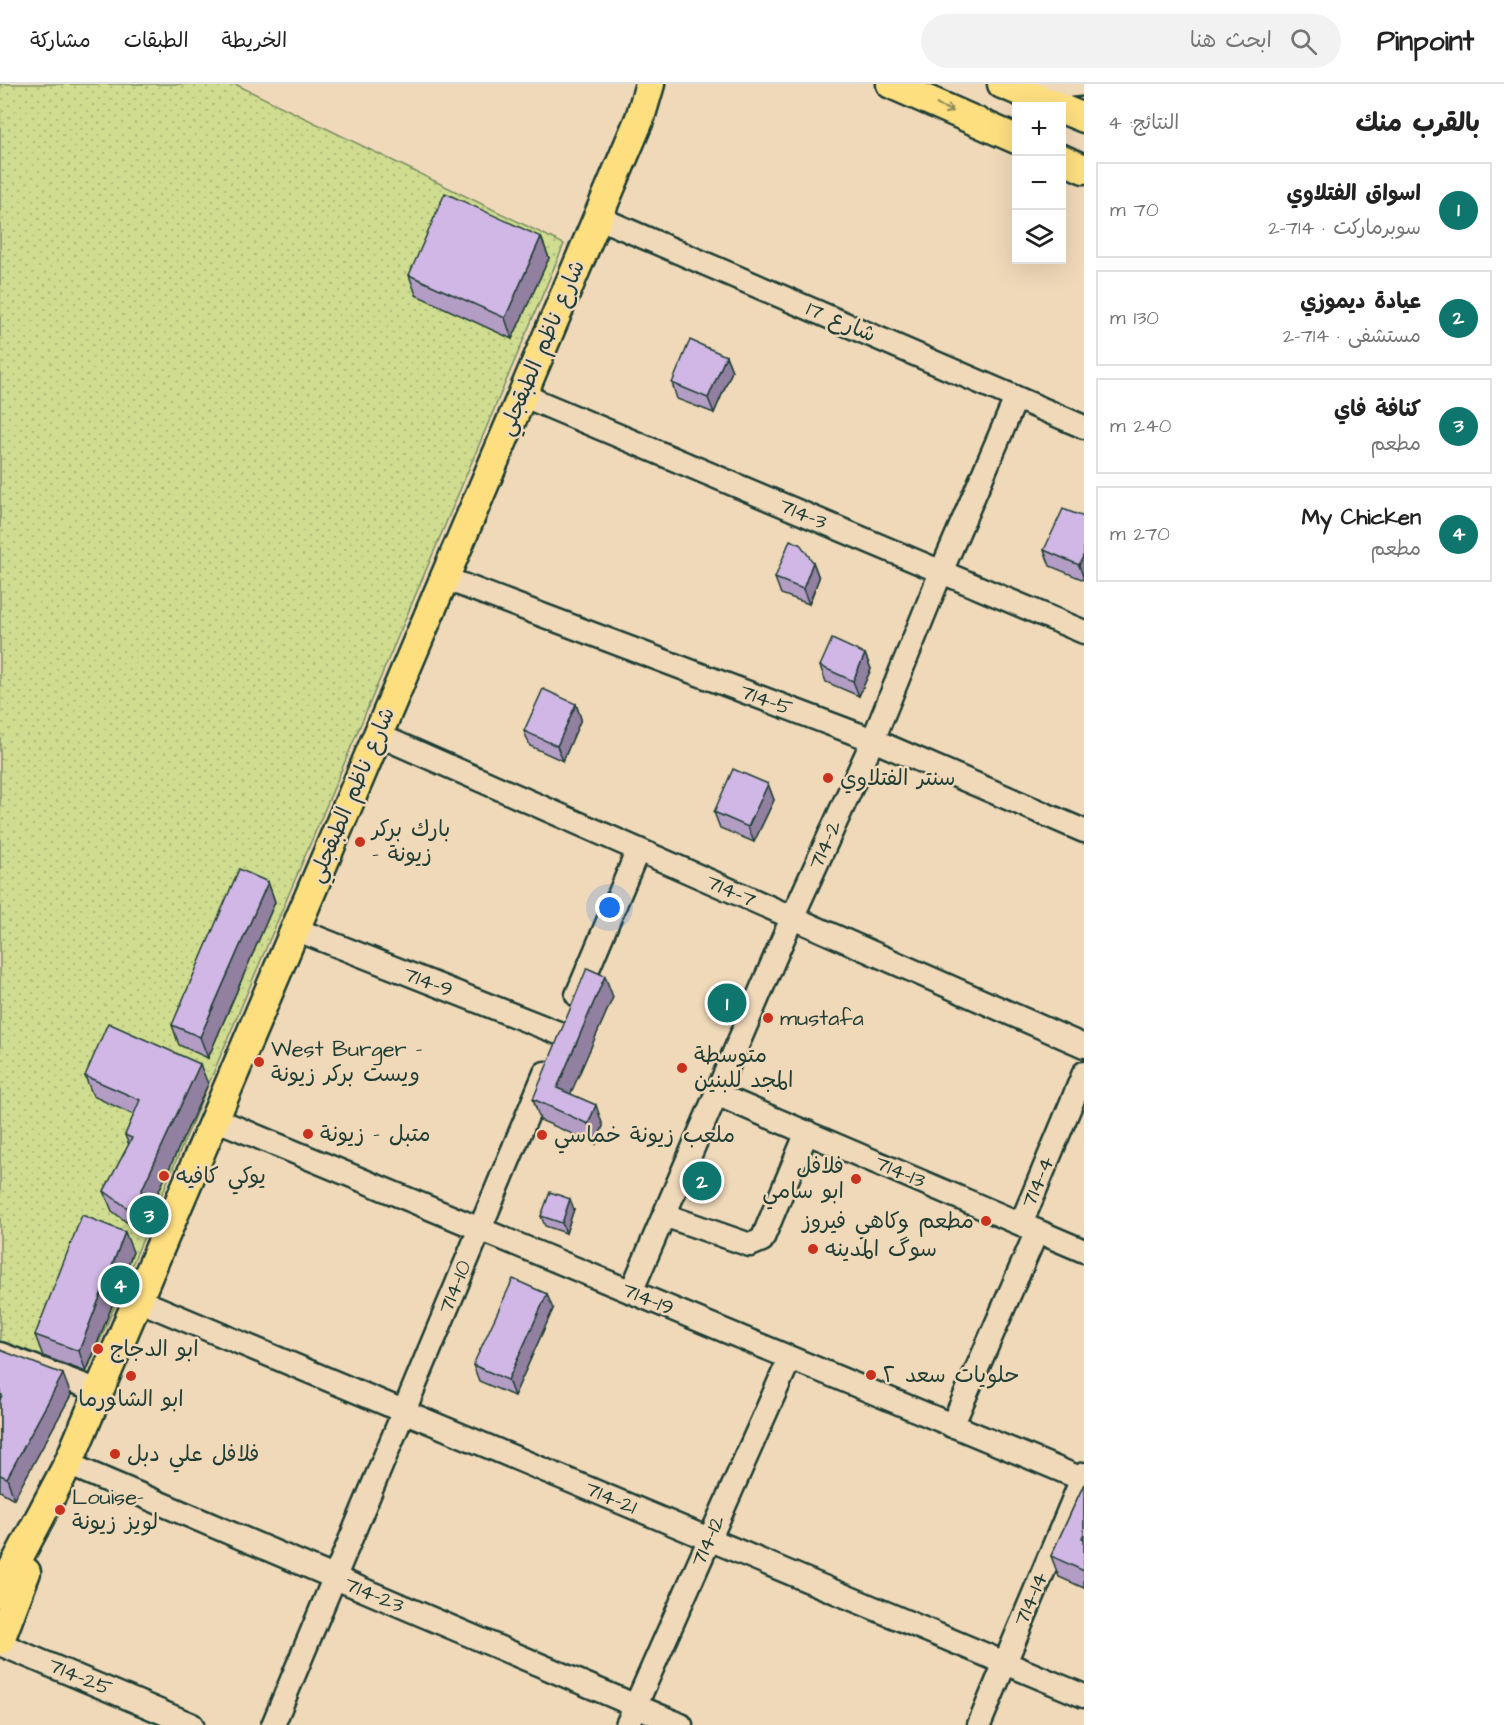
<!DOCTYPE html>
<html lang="ar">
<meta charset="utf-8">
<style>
:root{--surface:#fff;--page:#f2f2f2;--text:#222;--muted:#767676;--line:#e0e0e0;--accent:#0f766e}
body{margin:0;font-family:"Architects Daughter","Playpen Sans Arabic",sans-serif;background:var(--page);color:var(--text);direction:rtl}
.controls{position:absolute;right:18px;top:18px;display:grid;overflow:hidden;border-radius:0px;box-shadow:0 6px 24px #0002}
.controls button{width:54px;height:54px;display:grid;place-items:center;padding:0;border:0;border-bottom:2px solid var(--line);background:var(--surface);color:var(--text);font:30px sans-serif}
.you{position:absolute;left:610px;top:824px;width:21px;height:21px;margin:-15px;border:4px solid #fff;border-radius:50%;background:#1a73e8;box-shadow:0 0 0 9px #1a73e833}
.badge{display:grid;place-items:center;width:39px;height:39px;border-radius:50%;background:var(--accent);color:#fff;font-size:20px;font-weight:700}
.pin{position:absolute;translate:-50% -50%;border:3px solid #fff;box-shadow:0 2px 6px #0006}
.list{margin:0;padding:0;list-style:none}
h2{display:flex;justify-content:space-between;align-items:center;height:78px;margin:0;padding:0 24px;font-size:26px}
h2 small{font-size:20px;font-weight:400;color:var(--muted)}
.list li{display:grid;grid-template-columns:39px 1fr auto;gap:18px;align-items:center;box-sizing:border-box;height:96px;margin:0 12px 12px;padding:0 12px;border:2px solid var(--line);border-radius:0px}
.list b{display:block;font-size:22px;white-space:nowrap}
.list p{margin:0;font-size:20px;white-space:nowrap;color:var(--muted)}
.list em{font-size:20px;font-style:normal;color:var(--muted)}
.icon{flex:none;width:33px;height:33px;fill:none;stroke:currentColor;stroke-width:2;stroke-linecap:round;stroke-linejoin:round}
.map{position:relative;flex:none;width:1084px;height:1641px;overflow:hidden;direction:ltr}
header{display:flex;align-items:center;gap:36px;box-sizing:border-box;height:84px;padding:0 30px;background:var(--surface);border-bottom:2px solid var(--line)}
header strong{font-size:28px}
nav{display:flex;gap:33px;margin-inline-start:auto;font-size:21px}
.search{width:420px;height:54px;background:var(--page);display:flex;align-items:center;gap:15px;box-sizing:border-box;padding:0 21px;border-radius:33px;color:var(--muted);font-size:22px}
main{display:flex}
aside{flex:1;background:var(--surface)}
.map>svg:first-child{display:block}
.park{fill:url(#park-dots);stroke:#788d62;stroke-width:1.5}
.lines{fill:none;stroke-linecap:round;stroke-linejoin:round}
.minor-casing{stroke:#1f3d34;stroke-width:27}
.major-casing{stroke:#1f3d34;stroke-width:33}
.minor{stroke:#f0d9b9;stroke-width:22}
.major{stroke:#fedf80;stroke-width:28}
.wall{fill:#b39dc5;stroke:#1f3d34;stroke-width:1.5}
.shaded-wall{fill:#9280a0;stroke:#1f3d34;stroke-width:1.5}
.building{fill:#d0b7e5;stroke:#1f3d34;stroke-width:1.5}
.oneway{stroke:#8e8e5a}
.poi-dot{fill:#c8321e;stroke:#f0d9b9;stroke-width:2}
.labels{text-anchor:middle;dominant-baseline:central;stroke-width:5;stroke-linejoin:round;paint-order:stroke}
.street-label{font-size:22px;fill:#1f3d34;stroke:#f0d9b9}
.poi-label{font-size:22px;fill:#1f3d34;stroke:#f0d9b9;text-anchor:start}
</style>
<header>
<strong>Pinpoint</strong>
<div class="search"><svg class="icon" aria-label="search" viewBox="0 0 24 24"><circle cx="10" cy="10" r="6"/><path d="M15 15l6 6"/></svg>ابحث هنا</div>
<nav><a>الخريطة</a><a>الطبقات</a><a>مشاركة</a></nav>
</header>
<main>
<aside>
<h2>بالقرب منك<small>النتائج: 4</small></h2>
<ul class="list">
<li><span class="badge">1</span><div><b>اسواق الفتلاوي</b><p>سوبرماركت · 714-2</p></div><em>70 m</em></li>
<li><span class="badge">2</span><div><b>عيادة ديموزي</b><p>مستشفى · 714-2</p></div><em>130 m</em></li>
<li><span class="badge">3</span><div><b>كنافة فاي</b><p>مطعم</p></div><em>240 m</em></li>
<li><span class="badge">4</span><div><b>My Chicken</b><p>مطعم</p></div><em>270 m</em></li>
</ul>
</aside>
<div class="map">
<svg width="1084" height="1641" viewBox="0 0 1084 1641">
<defs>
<pattern id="park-dots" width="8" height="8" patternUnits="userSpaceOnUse" patternTransform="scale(1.5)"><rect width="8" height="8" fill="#d0dd90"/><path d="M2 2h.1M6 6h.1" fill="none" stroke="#b2bf7d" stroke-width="1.8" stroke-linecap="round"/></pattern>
</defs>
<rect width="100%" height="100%" fill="#f0d9b9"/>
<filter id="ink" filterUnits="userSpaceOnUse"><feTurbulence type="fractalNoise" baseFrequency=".0167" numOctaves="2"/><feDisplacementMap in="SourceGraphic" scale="12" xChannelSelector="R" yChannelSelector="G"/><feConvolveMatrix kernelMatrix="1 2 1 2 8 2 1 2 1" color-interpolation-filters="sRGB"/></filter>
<g filter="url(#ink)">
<!-- park -->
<path class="park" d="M0,0H235L564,160L85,1292L0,1260Z"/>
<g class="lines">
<!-- minor casing -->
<g class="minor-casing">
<path id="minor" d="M1014,1L1065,2L1084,0
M597,133L1084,343
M522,311L1084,548
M444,494L873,656L1084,747
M378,651L1084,962
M295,845L561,950
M577,911L638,766
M716,1010L1084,1167
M215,1035L1082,1395
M664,1131L750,1161L762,1156L807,1048
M1021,1140L1084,989
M631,1208L792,834L873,656L941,488L1016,314
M138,1216L1084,1612
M0,1270L99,1307
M952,1342L1037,1147
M68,1380L681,1641
M0,1560L192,1641
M273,1641L545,989
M627,1641L790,1274
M979,1641L1084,1390"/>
</g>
<!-- major casing -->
<g class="major-casing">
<path id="major" d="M891,0L1016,55
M1002,0L1056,22
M1062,25L1084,34
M1062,75L1084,85
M0,1509L68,1380L640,34L650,0
M0,1556L26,1488"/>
</g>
<!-- minor -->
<use href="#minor" class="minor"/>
<!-- major -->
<use href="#major" class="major"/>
</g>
<!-- wall -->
<path class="wall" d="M541,153L549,174L512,255L416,211L409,191Z
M726,272L732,287L714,329L677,315L672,299Z
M1084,433V496L1050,482L1044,466Z
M813,478L819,494L809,520L781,510L775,494Z
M865,570L871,585L859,612L826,598L820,582Z
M576,620L581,635L563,677L530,662L524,647Z
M768,700L774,716L754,758L720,744L714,728Z
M268,798L275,818L208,974L179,961L172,941Z
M613,913L570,1010L603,1042L596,1060L540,1036L533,1015Z
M85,992L208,1000L140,1148L112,1127L104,1107L129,1061L125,1051L134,1031L93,1012Z
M574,1125L566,1149L545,1142L541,1132Z
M133,1168L86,1288L43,1272L35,1251Z
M553,1225L514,1312L479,1297L473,1281Z
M0,1266L71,1311L14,1415L0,1407Z
M1084,1400V1504L1059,1493L1051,1472Z"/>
<!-- shaded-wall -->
<path class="shaded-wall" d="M541,153L549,174L512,255L505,234Z
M726,272L732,287L714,329L708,314Z
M1084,470V495L1079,481Z
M813,478L819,494L809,520L803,505Z
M865,570L871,585L859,612L853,597Z
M576,620L581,635L563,677L557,662Z
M768,700L774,716L754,758L748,743Z
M268,798L275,818L208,974L200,953Z
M605,892L613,913L564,1025L557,1004Z
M200,980L208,1000L140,1148L132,1127Z
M596,1021L603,1042L596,1060L588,1040Z
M570,1115L574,1125L566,1149L562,1139Z
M125,1148L133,1168L86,1288L79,1267Z
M547,1210L553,1225L514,1312L508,1296Z
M63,1290L71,1311L14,1415L7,1394Z"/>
<!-- building -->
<path class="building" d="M445,109L541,153L505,234L409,191Z
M690,256L726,272L708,314L672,299Z
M1063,425L1084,433V470L1079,481L1044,466Z
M790,456L800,460L813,478L803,505L775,494Z
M832,555L865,570L853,597L820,582Z
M543,605L576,620L557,662L524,647Z
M733,685L768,700L748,743L714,728Z
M239,785L268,798L200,953L172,941Z
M587,884L605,892L557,1004L596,1021L588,1040L533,1015Z
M108,939L200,980L132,1127L104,1107L132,1054L125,1051L140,1016L85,992Z
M550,1108L570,1115L562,1139L541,1132Z
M82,1131L125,1148L79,1267L35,1251Z
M513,1195L547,1210L508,1296L473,1281Z
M0,1266L63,1290L7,1394L0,1391V1316L2,1311L0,1310Z
M1084,1400V1449L1082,1454L1084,1455V1487L1051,1472Z"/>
<!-- one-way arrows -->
<defs><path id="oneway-shaft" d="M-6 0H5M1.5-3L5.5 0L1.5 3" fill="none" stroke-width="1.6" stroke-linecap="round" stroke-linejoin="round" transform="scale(1.5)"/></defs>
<use class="oneway" href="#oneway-shaft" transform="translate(945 24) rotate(24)"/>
</g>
<!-- markers -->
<g class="poi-dot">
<circle cx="828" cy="694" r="6"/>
<circle cx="360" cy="758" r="6"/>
<circle cx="768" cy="934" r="6"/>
<circle cx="259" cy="978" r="6"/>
<circle cx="682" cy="984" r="6"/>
<circle cx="308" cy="1050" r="6"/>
<circle cx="542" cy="1051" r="6"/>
<circle cx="164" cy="1092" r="6"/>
<circle cx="856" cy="1095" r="6"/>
<circle cx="986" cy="1137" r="6"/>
<circle cx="813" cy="1165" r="6"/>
<circle cx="98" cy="1265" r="6"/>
<circle cx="871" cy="1291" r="6"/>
<circle cx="131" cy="1292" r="6"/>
<circle cx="115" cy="1370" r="6"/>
<circle cx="60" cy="1426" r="6"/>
</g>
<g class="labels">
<!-- street labels -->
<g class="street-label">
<text transform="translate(841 238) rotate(23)">شارع 17</text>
<text transform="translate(542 264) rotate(-67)">شارع ناظم الطبقجلي</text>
<text transform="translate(803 430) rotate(23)">714-3</text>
<text transform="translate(766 616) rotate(21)">714-5</text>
<text transform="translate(352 711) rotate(-67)">شارع ناظم الطبقجلي</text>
<text transform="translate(825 761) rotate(-66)">714-2</text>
<text transform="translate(731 807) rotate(24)">714-7</text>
<text transform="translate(428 898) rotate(21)">714-9</text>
<text transform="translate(900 1088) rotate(23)">714-13</text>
<text transform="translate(1038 1098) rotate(-67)">714-4</text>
<text transform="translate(455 1203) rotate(-68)">714-10</text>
<text transform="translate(648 1215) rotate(23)">714-19</text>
<text transform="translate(611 1414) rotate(23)">714-21</text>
<text transform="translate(708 1457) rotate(-66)">714-12</text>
<text transform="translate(374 1511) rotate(23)">714-23</text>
<text transform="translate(1031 1515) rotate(-67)">714-14</text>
<text transform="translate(80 1593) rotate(23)">714-25</text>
</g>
<!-- poi labels -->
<g class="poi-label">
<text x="840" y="694">سنتر الفتلاوي</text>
<text x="372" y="745">بارك بركر<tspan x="372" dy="25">- زيونة</tspan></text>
<text x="780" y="934">mustafa</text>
<text x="271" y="965">West Burger -<tspan x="271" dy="25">ويست بركر زيونة</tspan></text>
<text x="694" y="971">متوسطة<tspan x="694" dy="25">المجد للبنين</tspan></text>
<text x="320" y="1050">متبل - زيونة</text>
<text x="554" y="1051">ملعب زيونة خماسي</text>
<text x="844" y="1082" text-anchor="end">فلافل<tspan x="844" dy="25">ابو سامي</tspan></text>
<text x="176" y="1092">يوكي كافيه</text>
<text x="974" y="1137" text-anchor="end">مطعم وكاهي فيروز</text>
<text x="825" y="1165">سوگ المدينه</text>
<text x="110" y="1265">ابو الدجاج</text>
<text x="883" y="1291">حلويات سعد ٢</text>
<text x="131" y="1315" text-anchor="middle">ابو الشاورما</text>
<text x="127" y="1370">فلافل علي دبل</text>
<text x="72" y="1413">Louise-<tspan x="72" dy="25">لويز زيونة</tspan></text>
</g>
</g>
</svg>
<div class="controls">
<button>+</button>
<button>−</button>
<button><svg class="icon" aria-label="layers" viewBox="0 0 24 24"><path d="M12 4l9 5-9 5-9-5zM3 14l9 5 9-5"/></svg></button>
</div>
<div class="you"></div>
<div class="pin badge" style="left:727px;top:919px">1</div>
<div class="pin badge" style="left:702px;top:1097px">2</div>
<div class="pin badge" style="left:149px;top:1131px">3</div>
<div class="pin badge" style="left:120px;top:1201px">4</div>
</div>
</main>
